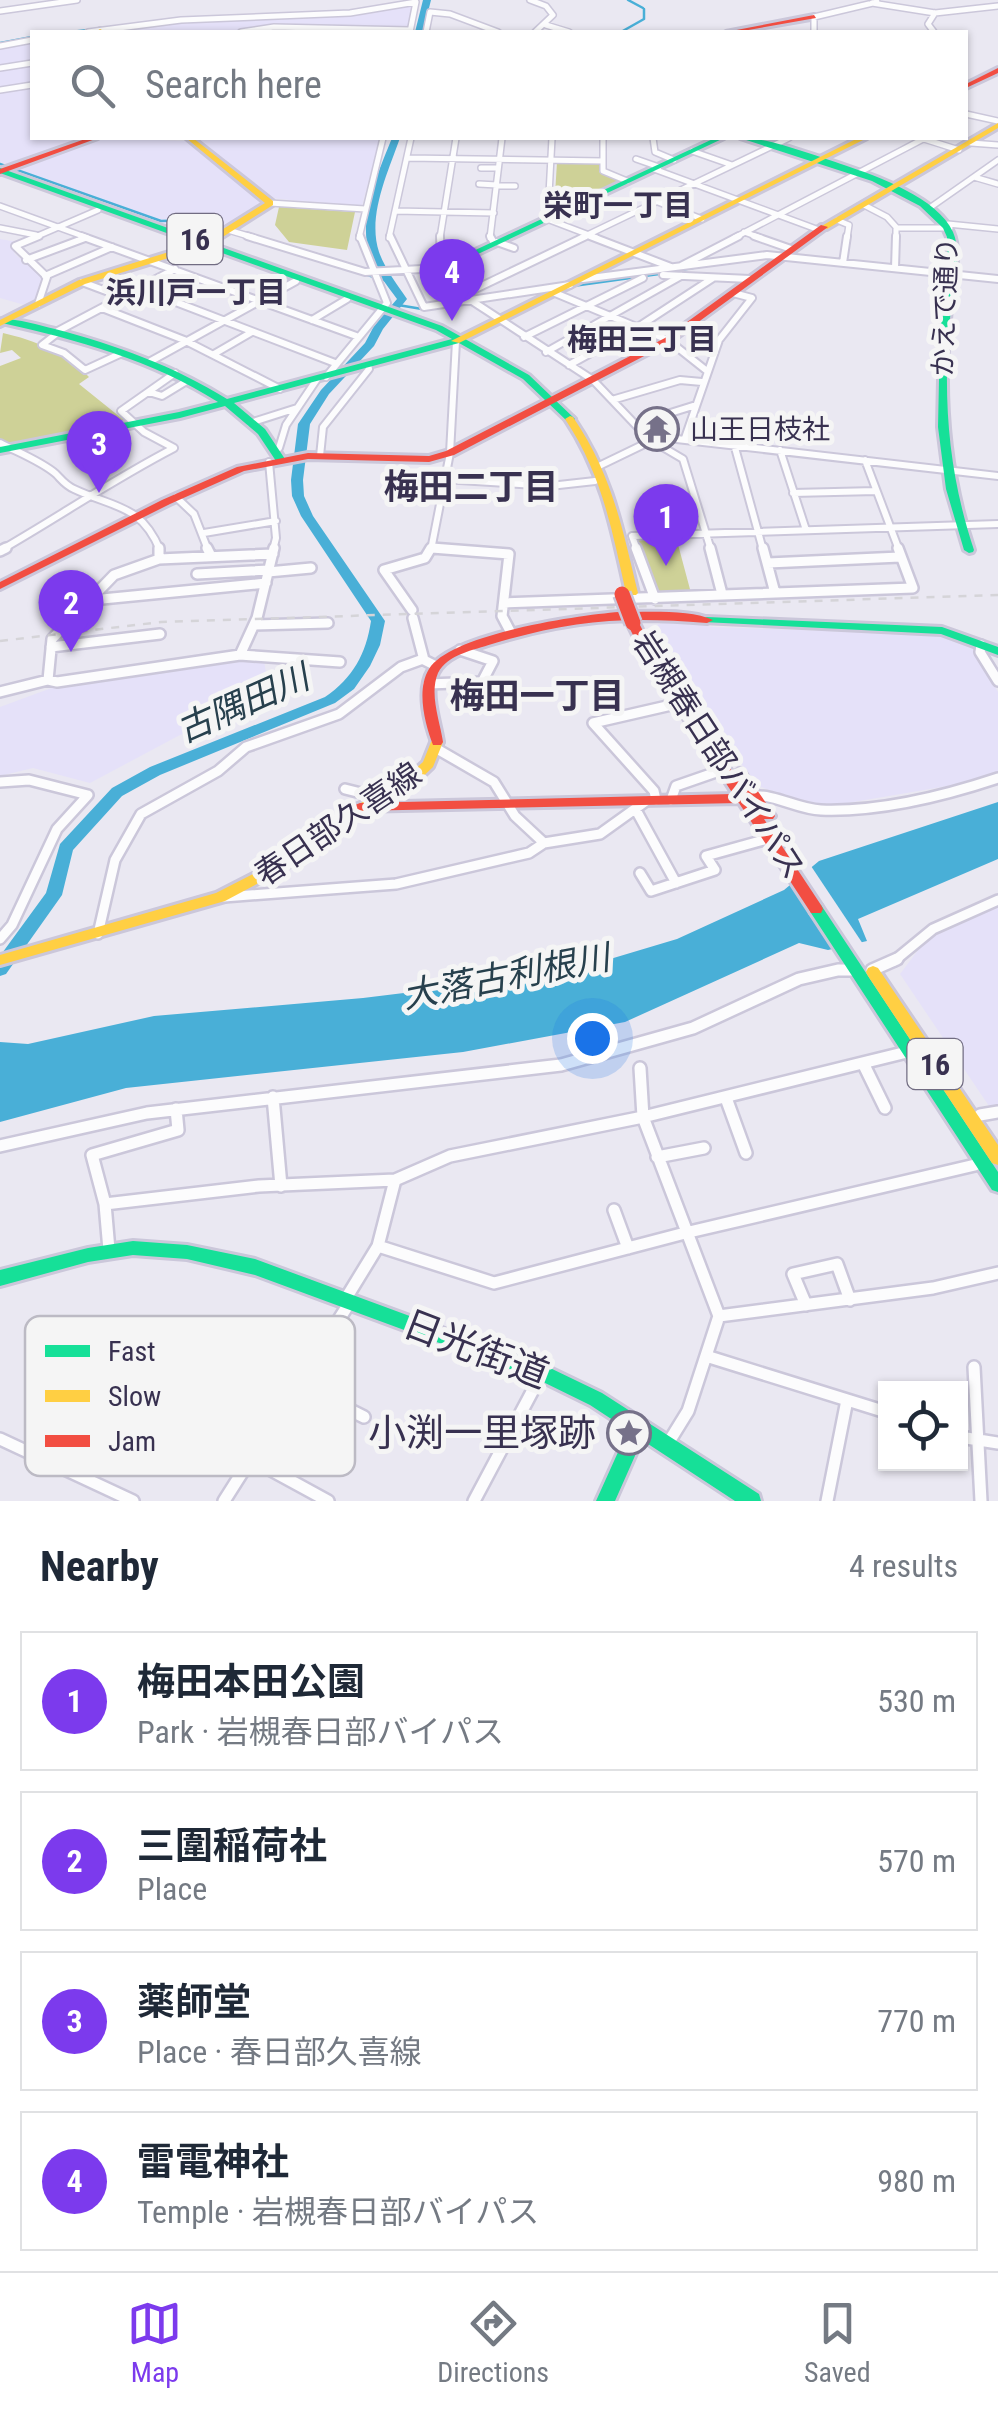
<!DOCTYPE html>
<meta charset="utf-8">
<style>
:root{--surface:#fff;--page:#f6f6f7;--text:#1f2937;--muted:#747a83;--line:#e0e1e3;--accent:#7c3aed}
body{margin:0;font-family:"Roboto Condensed","Noto Sans JP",sans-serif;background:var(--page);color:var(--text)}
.controls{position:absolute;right:30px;bottom:30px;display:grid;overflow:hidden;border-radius:0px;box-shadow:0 2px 8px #0004}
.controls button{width:90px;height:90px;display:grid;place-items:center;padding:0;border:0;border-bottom:2px solid var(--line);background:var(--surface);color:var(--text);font:50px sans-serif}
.you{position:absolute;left:592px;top:1038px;width:35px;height:35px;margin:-25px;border:8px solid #fff;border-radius:50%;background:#1a73e8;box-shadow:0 0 0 15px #1a73e833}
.badge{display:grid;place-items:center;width:65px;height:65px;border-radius:50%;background:var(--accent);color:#fff;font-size:32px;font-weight:700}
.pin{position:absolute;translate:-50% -82px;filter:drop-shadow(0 2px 5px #0008)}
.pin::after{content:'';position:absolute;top:52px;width:35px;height:30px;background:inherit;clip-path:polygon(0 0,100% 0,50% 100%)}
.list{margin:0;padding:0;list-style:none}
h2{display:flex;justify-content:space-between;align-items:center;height:130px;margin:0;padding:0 40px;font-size:42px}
h2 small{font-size:32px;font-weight:400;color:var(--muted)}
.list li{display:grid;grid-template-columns:65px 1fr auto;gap:30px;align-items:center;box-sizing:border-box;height:140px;margin:0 20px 20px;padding:0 20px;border:2px solid var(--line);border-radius:0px}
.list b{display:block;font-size:38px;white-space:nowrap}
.list p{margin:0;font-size:32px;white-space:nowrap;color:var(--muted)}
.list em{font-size:32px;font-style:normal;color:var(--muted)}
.icon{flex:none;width:55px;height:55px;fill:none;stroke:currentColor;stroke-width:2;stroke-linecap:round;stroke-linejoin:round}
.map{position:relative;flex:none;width:998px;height:1501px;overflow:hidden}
.search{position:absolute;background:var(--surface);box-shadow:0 2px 8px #0004;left:30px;right:30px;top:30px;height:110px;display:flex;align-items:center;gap:25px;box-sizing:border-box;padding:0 35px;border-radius:0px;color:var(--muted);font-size:38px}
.sheet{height:770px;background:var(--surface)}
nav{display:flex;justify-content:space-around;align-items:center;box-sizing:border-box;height:140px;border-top:2px solid var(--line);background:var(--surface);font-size:28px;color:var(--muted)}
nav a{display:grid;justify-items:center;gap:5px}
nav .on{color:var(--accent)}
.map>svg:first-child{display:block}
.built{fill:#e5e1f9}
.green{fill:#ced197}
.water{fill:#49afd7}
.pier{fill:#eae8f2}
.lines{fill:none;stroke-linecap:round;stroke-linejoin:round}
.stream{stroke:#49afd7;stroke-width:2.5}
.river{fill:#49afd7;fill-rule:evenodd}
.street-far3-casing{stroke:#cbc7da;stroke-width:8}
.street-far2-casing{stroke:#cbc7da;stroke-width:10}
.street-far1-casing{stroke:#cbc7da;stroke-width:14}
.street-casing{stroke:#cbc7da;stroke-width:16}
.fast-casing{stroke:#cbc7da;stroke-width:6}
.slow-casing{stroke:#cbc7da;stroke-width:6}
.jam-casing{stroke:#cbc7da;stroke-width:6}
.street-far3{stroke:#fcfcfd;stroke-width:5}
.street-far2{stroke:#fcfcfd;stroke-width:6}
.street-far1{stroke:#fcfcfd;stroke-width:9}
.street{stroke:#fcfcfd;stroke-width:11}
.fast{fill:#16e098;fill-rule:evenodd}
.slow{fill:#ffcf43;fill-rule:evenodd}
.jam{fill:#f24e42;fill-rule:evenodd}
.rail{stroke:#d5d4d8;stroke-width:2.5;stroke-dasharray:8 8;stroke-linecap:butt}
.jam-bridge-casing{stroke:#cbc7da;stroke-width:20;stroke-linecap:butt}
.jam-bridge{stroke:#f24e42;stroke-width:15}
.labels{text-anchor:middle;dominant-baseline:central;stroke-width:10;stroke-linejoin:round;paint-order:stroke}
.far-street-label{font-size:28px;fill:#383150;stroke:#f5f5f5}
.far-poi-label{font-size:28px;fill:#383150;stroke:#f5f5f5;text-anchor:start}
.far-neighbourhood-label{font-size:30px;font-weight:bold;fill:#383150;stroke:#f5f5f5}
.shield{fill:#f5f5f5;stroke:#716c82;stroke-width:2.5}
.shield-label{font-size:30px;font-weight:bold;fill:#383150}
.street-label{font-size:32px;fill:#383150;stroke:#f5f5f5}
.neighbourhood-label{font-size:35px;font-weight:bold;fill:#383150;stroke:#f5f5f5}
.water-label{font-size:35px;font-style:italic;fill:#27404d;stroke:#f5f5f5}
.near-street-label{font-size:38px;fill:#383150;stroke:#f5f5f5}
.near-poi-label{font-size:38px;fill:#383150;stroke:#f5f5f5;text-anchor:end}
.key{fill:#f5f5f5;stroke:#bcbac4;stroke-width:2.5}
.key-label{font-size:28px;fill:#383150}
</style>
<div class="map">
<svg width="998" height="1501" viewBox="0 0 998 1501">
<rect width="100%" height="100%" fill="#eae8f2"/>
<!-- built -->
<path class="built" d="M411,0L415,1L408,32H74L181,20L337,12Z
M32,38V83L0,87V44Z
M32,86V138H83L8,165L0,162V92Z
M106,138L188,141L263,202L262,205L207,240L15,168L69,147Z
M202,138H380L362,206L359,207L270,198L199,140Z
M0,239L17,242L11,244L15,254L42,277L36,302L28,306L0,298Z
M669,620L714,627L946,635L972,647L998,692V773L983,780L830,806H810L756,785L678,672L652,627Z
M240,658L264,661L272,707L180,735L90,783L33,768L0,776V707L57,686Z
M998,904V1108L991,1109L900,974L928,937Z"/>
<!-- green -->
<path class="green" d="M557,162H599V172L623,182L554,211Z
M279,207L355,212L347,250L289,242L275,225Z
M3,333C34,340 67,353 89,377L79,384L125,421L6,444L0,441V366L21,358L12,350L0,353Z
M676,537L691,593L658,594L638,539Z"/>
<!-- water -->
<path class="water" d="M998,802V859L858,919L867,941L828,950L799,943L625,1022L463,1052L126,1088L0,1122V1042L28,1044L154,1016L363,998L560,974L677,939L784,890L819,861Z"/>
<!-- pier -->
<path class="pier" d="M809,863L865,947L838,952L790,879Z"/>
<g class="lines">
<!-- stream -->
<path class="stream" d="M628,0L643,8
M70,32L89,30
M621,32L644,19V9
M0,43L32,37
M0,164L161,221L196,220L223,229
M667,272L699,267
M364,274L391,282
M573,286L659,274
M398,305L422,309"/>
<!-- river -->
<path class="river" d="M423,0H431L423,32H415Z
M392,138H400C388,172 367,216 379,252C385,269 397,284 407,299L383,329L374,346L329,394L310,424L303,480L304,496L313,516L385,621L380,645L370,666L354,689L335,703L160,775L122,796L73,850L62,895L6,974L0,976V956L46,893L60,844L112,788L150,767L325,697C353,678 366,654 371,621L301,516L292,496L291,480L298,424L321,390L365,343L374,326L397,299C386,284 374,269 369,252C358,215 379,171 392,138Z"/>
<!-- street-far3 casing -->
<g class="street-far3-casing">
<path id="street-far3" d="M530,0L546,6L553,15L535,32
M872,3L935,13L998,6
M0,11L77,0
M546,25L569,32
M88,32L181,20L350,13L416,2L410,32
M241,32L274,27L410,30
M426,32L430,12L450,14L498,32
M814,32V17L877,2
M934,32L928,24L935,13
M0,46L32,40
M0,68L32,63
M0,90L32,85
M966,114L998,121
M552,138L548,213L552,216
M603,138V171L627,181
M653,138L655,152L674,160
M921,138L959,150
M971,143L998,145
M692,151L732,165
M407,158L603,161
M636,159L659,167
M481,168H498
M654,169L819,230
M974,177L998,184
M479,184L497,185
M496,186H515
M658,202L702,219
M270,203L365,209
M864,205L887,217L896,227V238
M0,206L88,238
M931,207L998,160
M395,211L494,213
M547,219L597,238
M837,220L849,225L847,238
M948,224L998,229
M0,228L36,235
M896,228H950
M228,230L255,238
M744,232L761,238
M33,238L98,210
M359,238L383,138
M389,238L411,138
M440,238L456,138
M490,238L502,138
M581,238L789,138
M734,238L925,138"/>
</g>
<!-- street-far2 casing -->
<g class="street-far2-casing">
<path id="street-far2" d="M81,236L359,337
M247,236L365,272L441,268L469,299L593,380L649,439L683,459L711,550
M390,236L424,307L570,285
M440,236L441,264L445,266
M490,236L494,243
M590,236L671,267
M754,236L791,249
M497,242L514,248
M26,260L85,238
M843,263L847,236
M681,266L739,236
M895,268L896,236
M663,275L750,279
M45,276L112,247
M583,279L767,255L998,279
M82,282L122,297
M139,288L335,363
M555,293L668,340L707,371
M465,294L586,236
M38,304L47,277L15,246L39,236
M102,308L184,340L280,389
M312,320L347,299
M58,331L175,269
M60,331L42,345L64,353L85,370L122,353
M524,337L643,278
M546,352L681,276
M214,354L252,332
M151,361L296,281
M569,365L638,327L713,278
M326,377L387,303L360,236
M149,392L162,396L185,382
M612,400L680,380L702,382
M250,423L297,408
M635,424L696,405
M685,438L719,340L752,298L733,293
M0,443C17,452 41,461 56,474C62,480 65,485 74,489C114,508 141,504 160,550
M734,444L763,550
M279,448L286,425L317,379
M780,450L806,530
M320,456L323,427L369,369L368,365
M865,460L899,550
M269,462L276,538L273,550
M599,466L659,437L998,476
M444,479L550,486L595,481
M793,493L876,491
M176,497L194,514L208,550
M204,533L276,521
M432,548L460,550
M1,550C60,516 114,479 174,448L144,432L121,411L175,373
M431,550L450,453L456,341
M637,550L632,536L998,524"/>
</g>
<!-- street-far1 casing -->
<g class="street-far1-casing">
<path id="street-far1" d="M207,548L210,554
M432,548L509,554L502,616L511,633
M636,548L655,599
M710,548L722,594
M763,548L775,593
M0,551L6,548
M159,559V548
M768,563L900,557
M268,572L311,568
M197,574L269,570
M92,600L266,583
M504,603L913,588L898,548
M412,610L384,570L425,558L431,548
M413,618L424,660L436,666
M254,625L328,623
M981,645L980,652L998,681
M51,647L160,634
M240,655L340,662
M48,680L52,639L114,575L159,559L273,554
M428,684L482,682L493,661L460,650
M0,692L48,680L57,682L240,655L257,618L274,548
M437,749L494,782L515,816L544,843L600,834L646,801
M0,782L29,780L88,795
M345,789L381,798
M752,796C776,794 797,809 821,810C878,812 944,796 998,778
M656,800L654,791L593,723L680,703
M671,800L676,786L725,769
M636,810L676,883
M640,873L651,891L715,870L706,856L771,838
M224,897L396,884L529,853L544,843
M98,934L115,860L141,814L218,771L246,747L339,714L401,667L423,659
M0,939L12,925L57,829L88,795
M894,961L933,929L998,900"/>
</g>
<!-- street casing -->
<g class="street-casing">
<path id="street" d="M872,970L897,959
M863,1063L885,1108
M640,1068L643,1117L719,1316L688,1411L667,1445
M273,1097L281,1186
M726,1098L746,1153
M980,1115L998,1112
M0,1146L147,1113L561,1065L693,1028L799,979L838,970H857
M657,1157L704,1148
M105,1204L259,1186L395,1180L450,1156L643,1117L911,1051
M614,1210L628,1248
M378,1246L494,1283L685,1233L975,1165
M109,1250L105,1204L92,1155L178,1130L176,1109
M345,1300L378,1246L395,1180
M806,1305L793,1274L837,1264L850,1300
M719,1316L933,1288L998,1273
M706,1356L886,1412
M252,1361L364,1417
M974,1367L981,1501
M135,1373L257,1448
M960,1437L998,1443
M0,1439L133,1501
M251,1459L328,1501
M224,1501L350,1302
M474,1501L542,1373
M827,1501L847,1400"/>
</g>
<!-- fast casing -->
<g class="fast-casing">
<path id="fast" d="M715,138H724L444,270L437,268Z
M740,138C764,136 819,157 844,165C877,176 938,198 953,232C962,253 954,278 952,300C949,323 948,346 947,369C946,432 954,490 974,550L973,552L969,553L964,550L946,489L938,427L940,333L948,258L947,237L943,228L920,206L872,181Z
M0,168L442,326L529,375L575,419L573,421H567L523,379L459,343L234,403L265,429L285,459L280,462L276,461L258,434L225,406L180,418L0,453V447L179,412L218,402C152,360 78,340 2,323V319C19,319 38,325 55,329C116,345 174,366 227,399L452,339L436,330L0,173Z
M707,617L942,627L998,647V655L941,634L703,622L701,620L703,618Z
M816,904L821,905L998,1172V1192L992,1190L811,913L809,909L811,905Z
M133,1241L187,1245L255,1259L548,1367L602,1393L759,1494L761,1501H735L642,1440L615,1501H596L628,1430L590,1405L537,1379L255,1275L187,1259L133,1255L88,1262L0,1286V1270L88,1248Z"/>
</g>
<!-- slow casing -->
<g class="slow-casing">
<path id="slow" d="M100,29L102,30L104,32H98L97,31Z
M998,123V128L827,229L820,227Z
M186,138H193L273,201V205L210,245L85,284L0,326V320L79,280L204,241L265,203Z
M858,138H867L459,343L451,341Z
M570,416L573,417C612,474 622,527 638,593L636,595H628L626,593C612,530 602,474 565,419Z
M437,738L443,742L433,767L413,786L349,821L294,864L225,901L0,965V955L216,893L284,858L339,815L403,780L423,762L431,742Z
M873,966L878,968L998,1145V1165L992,1163L868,976L866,972L868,968Z"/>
</g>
<!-- jam casing -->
<g class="jam-casing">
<path id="jam" d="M814,15L816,18L737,32H726Z
M998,68V73L966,88V84Z
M88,138H98L0,174V169Z
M821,225L828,227L671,342L454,455L429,462L308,459L244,471L170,504L0,589V582L162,500L237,467L308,453L429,456L446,451L665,338Z
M619,612C645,612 691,609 713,620L707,623C625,616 571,620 492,644C474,650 448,654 438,673C429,694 440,721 443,742L441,745H433C425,724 416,690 429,669C450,634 579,615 619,612Z
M633,619L639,623L657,659L733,773L739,769L743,770L773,813L775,816L773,819H764L821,905L823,909L821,913H811L739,803L355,811L354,808L355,805L360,803L733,794L645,659L627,623Z"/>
</g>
<!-- street-far3 -->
<use href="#street-far3" class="street-far3"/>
<!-- street-far2 -->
<use href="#street-far2" class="street-far2"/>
<!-- street-far1 -->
<use href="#street-far1" class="street-far1"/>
<!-- street -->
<use href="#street" class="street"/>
<!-- fast -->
<use href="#fast" class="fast"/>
<!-- slow -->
<use href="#slow" class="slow"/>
<!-- jam -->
<use href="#jam" class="jam"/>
<!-- rail -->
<path class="rail" d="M0,641L161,622L998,595"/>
<!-- jam-bridge casing -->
<g class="jam-bridge-casing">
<path id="jam-bridge" d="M622,594L633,623"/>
</g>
<!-- jam-bridge -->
<use href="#jam-bridge" class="jam-bridge"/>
</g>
<!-- icons -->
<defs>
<g id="temple-ring" transform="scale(2.25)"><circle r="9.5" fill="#f5f5f5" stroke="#767189" stroke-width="1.5"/><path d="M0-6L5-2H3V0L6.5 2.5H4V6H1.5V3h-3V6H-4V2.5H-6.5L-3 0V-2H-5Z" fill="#767189"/></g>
<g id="sight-ring" transform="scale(2.25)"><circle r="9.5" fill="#f5f5f5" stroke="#767189" stroke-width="1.5"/><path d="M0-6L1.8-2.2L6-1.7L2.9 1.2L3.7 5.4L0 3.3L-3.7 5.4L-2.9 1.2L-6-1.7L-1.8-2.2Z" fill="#767189"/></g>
</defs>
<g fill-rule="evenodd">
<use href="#temple-ring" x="657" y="429"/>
<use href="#sight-ring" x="629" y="1433"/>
</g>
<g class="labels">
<!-- far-street labels -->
<g class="far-street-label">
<text transform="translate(945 307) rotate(-88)">かえで通り</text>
</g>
<!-- far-poi labels -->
<g class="far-poi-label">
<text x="690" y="429">山王日枝社</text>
</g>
<!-- far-neighbourhood labels -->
<g class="far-neighbourhood-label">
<text x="618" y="205">栄町一丁目</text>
<text x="196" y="292">浜川戸一丁目</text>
<text x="642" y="339">梅田三丁目</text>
</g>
<!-- shield labels -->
<g class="shield">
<rect x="167.5" y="214" width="55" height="50" rx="8"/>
<rect x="907.5" y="1039" width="55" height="50" rx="8"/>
</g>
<g class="shield-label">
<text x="195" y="239">16</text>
<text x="935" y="1064">16</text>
</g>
<!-- street labels -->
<g class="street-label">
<text transform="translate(719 755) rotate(57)">岩槻春日部バイパス</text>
<text transform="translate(338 824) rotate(-34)">春日部久喜線</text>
</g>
<!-- neighbourhood labels -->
<g class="neighbourhood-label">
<text x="471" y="487">梅田二丁目</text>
<text x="537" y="696">梅田一丁目</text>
</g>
<!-- water labels -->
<g class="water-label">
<text transform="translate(243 704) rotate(-24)">古隅田川</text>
<text transform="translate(506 977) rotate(-11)">大落古利根川</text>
</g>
<!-- near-street labels -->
<g class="near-street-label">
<text transform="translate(476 1349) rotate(21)">日光街道</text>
</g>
<!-- near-poi labels -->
<g class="near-poi-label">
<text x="596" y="1433">小渕一里塚跡</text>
</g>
</g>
<!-- legend -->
<rect x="25" y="1316" width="330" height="160" rx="15" class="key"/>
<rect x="45" y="1345" width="45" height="12" fill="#16e098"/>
<rect x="45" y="1390" width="45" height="12" fill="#ffcf43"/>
<rect x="45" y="1435" width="45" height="12" fill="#f24e42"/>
<g class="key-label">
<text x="108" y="1361">Fast</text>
<text x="108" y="1406">Slow</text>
<text x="108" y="1451">Jam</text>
</g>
</svg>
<div class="controls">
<button><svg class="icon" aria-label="locate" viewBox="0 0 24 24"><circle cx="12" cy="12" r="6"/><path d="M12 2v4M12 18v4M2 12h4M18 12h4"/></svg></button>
</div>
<div class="you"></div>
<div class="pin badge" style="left:666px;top:566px">1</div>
<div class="pin badge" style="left:71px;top:652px">2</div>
<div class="pin badge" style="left:99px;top:493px">3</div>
<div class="pin badge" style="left:452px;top:321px">4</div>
<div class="search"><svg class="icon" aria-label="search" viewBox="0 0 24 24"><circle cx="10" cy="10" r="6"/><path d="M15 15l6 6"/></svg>Search here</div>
</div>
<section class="sheet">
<h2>Nearby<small>4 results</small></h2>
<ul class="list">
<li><span class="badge">1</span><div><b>梅田本田公園</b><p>Park · 岩槻春日部バイパス</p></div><em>530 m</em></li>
<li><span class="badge">2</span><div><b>三圍稲荷社</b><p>Place</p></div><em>570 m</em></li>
<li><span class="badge">3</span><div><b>薬師堂</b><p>Place · 春日部久喜線</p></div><em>770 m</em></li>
<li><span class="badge">4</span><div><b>雷電神社</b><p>Temple · 岩槻春日部バイパス</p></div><em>980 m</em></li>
</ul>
</section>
<nav>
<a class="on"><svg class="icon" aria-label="map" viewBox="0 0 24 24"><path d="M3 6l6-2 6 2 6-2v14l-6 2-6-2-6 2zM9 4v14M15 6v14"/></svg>Map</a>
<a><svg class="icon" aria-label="directions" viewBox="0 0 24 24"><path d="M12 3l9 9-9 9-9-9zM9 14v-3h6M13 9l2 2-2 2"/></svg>Directions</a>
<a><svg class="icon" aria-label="saved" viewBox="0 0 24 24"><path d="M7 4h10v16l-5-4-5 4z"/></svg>Saved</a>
</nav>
